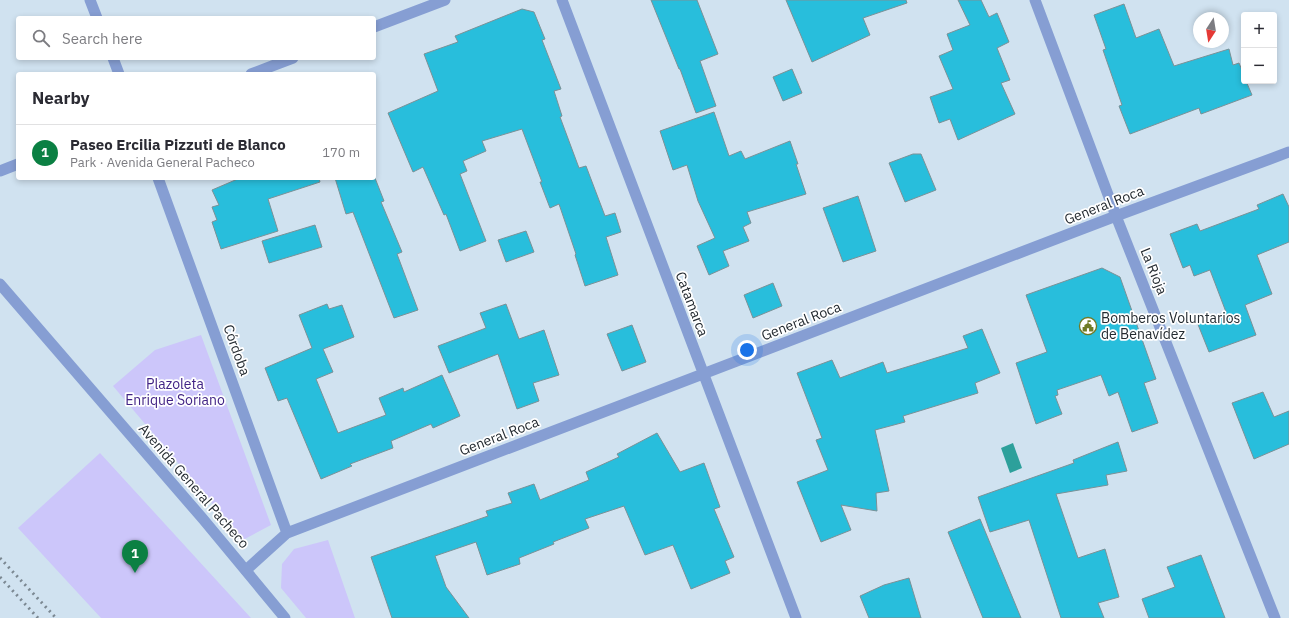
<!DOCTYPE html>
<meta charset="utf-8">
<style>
:root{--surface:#fff;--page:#f7f7f7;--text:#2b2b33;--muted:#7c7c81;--line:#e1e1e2;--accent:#0b8043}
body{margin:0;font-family:"IBM Plex Sans",sans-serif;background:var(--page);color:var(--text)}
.controls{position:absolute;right:12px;top:12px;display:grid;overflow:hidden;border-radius:4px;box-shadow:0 2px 6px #0003}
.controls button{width:36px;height:36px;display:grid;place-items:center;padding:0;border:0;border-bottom:1px solid var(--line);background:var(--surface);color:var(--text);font:20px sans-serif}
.compass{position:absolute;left:1193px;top:12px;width:36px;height:36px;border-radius:50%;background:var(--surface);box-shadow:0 2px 6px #0003;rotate:192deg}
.you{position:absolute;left:747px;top:350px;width:14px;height:14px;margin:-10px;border:3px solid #fff;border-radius:50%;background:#1a73e8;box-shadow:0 0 0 6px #1a73e833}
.badge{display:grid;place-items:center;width:26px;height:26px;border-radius:50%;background:var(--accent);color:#fff;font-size:13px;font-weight:700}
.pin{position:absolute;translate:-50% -33px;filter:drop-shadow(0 1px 2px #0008)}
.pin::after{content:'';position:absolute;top:21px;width:14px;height:12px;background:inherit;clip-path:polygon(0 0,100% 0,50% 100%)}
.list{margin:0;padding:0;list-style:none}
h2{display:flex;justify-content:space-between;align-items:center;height:52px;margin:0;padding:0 16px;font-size:17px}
h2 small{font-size:13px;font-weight:400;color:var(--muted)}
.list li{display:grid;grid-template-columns:26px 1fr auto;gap:12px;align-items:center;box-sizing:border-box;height:56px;padding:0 16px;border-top:1px solid var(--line)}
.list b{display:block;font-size:15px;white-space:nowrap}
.list p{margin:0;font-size:13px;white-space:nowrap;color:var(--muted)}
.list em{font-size:13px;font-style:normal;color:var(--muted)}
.icon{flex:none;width:22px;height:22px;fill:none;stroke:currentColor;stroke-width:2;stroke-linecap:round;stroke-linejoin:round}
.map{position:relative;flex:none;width:1289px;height:618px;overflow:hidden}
.search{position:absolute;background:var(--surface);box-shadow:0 2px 6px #0003;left:16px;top:16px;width:360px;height:44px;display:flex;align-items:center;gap:10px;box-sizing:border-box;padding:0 14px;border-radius:4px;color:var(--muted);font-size:15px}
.panel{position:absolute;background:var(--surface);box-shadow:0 2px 6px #0003;left:16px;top:72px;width:360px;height:108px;border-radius:4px}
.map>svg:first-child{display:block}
.green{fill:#ccc6fa}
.water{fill:#2da09b}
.building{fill:#28bedc;stroke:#7a9197}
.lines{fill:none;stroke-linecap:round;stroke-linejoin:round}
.minor{stroke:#869ed3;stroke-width:11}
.tertiary{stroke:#869ed3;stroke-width:11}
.rail{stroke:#7b8892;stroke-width:3;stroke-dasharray:2 4;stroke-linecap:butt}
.labels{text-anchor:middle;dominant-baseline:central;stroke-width:3.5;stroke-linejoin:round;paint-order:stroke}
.street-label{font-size:14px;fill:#242b31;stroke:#fff}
.poi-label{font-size:14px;fill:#242b31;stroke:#fff;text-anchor:start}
.park-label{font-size:14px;fill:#412385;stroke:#fff}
</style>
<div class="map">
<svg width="1289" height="618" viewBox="0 0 1289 618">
<rect width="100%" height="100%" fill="#d0e2f0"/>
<!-- green -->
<path class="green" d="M201,335L271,525L243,540L113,386L155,350Z
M100,453L251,618H101L18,528Z
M328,540L355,618H306L281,588L282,564L294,549Z"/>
<!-- water -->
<path class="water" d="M1013,443L1022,468L1010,473L1001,448Z"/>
<!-- building -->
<path class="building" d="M651,0H697L718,54L700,61L716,106L696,113L680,69H679Z
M786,0H906L907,3L863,18L870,35L812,62Z
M958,0H981L989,17L997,13L1009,42L997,48L1010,80L1001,83L1015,114L958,140L950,119L939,123L930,97L953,89L939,56L953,50L947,34L970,25Z
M1124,4L1136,38L1159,29L1174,66L1229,49L1233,65L1239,63L1244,75V81H1246L1252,95L1201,114L1199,108L1130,134L1119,106L1122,105L1103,50L1106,49L1094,15Z
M522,9L534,12L545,39L542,40L561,89L554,91L562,116L560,117L579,168L586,166L605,216L615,213L621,232L606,237L618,275L585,286L575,255L576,254L559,204L550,208L540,182H542L522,129L482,141L486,151L463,161L467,171L460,174L486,241L460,251L446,214L444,215L423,167L413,172L388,113L438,91L424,54L458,42L455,36Z
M792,69L802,93L783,101L773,77Z
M714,112L729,156L741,151L745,159L790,141L798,164H796L806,194L747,212L751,223L743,227L749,241L723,251L729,266L709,275L697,246L715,238L698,201L687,165L673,170L660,131Z
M913,154H921L936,190L905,202L889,163Z
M240,178H319L320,182L268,199L278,231L221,249L212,222L217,220L212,207L219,205L212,190Z
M335,178H375L384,201L381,202L402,252L397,254L418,310L394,318L353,212L346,214Z
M1283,194L1289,207V242L1257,255L1272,294L1245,305L1256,335L1209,352L1197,322L1226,312L1210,270L1194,276L1190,265L1183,268L1170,234L1197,224L1200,231L1259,209L1257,205Z
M858,196L876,251L843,262L823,208Z
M315,225L322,247L269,263L262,241Z
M526,231L534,252L506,262L498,240Z
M1102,268L1120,277L1156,379L1144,383L1158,423L1132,432L1118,392L1109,396L1101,375L1057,390L1058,395L1055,396L1062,414L1036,424L1016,363L1047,352L1026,295Z
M773,283L782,306L753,318L744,295Z
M327,304L329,309L342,305L354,337L323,349L333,372L316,379L338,433L386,415L379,398L403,388L404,392L442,375L460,416L433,428L431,424L391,441L393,448L350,464L352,466L321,479L287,398L278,401L265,368L312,348L299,315Z
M506,304L519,339L544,330L559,375L533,383L539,401L517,409L498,354L449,373L438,346L486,328L480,313Z
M632,325L646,362L622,371L607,334Z
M982,329L1000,373L975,383L978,393L903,416L905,422L875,430L889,491L876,493L877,511L841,505L851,530L821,542L797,482L828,470L816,440L822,438L797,373L832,360L840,378L883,362L887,373L968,348L963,336Z
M1263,392L1274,417L1289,411V444L1254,459L1232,403Z
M657,433L680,472L704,463L720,507L714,509L734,557L725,561L730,573L691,589L673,545L645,555L624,506L585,519L589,528L553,542L554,544L519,558L520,564L487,575L476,542L435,556L446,587L469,618H392L371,557L488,516L486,511L512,503L508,493L534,484L540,500L589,480L586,472L619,457L617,454Z
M1118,442L1127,471L1106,475L1108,485L1056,494L1078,558L1105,549L1119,597L1098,603L1104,618H1061L1029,520L990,532L978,497L1074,463L1073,460Z
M980,519L1021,618H983L948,532Z
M1201,555L1225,618H1149L1142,599L1175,587L1167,567Z
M909,578L921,618H869L860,596L884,585Z"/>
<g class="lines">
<!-- minor -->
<path class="minor" d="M90,0L97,18
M562,0L796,618
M1035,0L1116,216L1275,618
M374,27L445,0
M113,58L119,74
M251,74L293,58
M0,171L18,164
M158,178L287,533
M246,570L287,533L1116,216L1289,152"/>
<!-- tertiary -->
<path class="tertiary" d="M0,284L203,519L285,618"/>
<!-- rail -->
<path class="rail" d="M0,558L56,618
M0,577L38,618"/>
</g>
<!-- icons -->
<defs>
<g id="civic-ring" transform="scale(0.9)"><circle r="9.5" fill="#fff" stroke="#707b27" stroke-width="1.5"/><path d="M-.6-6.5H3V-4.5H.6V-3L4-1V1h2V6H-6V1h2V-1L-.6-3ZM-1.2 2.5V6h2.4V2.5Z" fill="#707b27"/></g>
</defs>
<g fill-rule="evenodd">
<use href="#civic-ring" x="1088" y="326"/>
</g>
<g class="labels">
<!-- street labels -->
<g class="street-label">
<text transform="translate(1104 205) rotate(-21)">General Roca</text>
<text transform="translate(1154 271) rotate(68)">La Rioja</text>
<text transform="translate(692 304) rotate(69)">Catamarca</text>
<text transform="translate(801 321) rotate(-21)">General Roca</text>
<text transform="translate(237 350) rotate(70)">Córdoba</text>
<text transform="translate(499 436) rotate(-21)">General Roca</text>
<text transform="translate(194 486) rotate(49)">Avenida General Pacheco</text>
</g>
<!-- poi labels -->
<g class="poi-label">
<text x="1101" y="318">Bomberos Voluntarios<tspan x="1101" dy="16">de Benavídez</tspan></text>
</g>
<!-- park labels -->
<g class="park-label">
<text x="175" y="384">Plazoleta<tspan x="175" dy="16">Enrique Soriano</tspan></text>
</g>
</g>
</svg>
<div class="controls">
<button>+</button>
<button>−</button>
</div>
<svg class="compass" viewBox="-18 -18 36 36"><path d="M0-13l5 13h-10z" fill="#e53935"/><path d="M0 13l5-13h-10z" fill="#7c7c81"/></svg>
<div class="you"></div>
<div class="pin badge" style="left:135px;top:573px">1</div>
<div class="search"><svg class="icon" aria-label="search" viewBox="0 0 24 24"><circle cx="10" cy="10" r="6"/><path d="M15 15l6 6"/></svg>Search here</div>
<section class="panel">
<h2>Nearby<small></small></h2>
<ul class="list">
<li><span class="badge">1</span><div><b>Paseo Ercilia Pizzuti de Blanco</b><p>Park · Avenida General Pacheco</p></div><em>170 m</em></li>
</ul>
</section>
</div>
